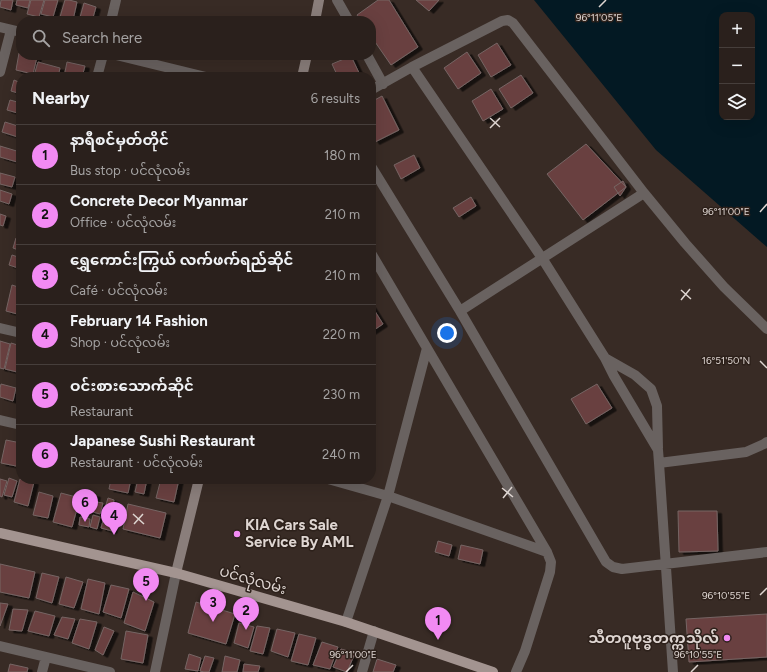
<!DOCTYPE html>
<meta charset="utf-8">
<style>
:root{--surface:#2a201c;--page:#362d29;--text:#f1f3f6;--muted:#a5a3a3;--line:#463e3b;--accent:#f28af3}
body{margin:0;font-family:Figtree,"Noto Sans Myanmar",sans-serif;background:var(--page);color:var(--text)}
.controls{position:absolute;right:12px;top:12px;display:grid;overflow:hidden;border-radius:8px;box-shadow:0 4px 16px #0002}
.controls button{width:36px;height:36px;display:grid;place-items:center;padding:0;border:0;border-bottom:1px solid var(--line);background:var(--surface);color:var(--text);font:20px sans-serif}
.you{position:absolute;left:447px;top:333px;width:14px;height:14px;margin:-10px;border:3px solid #fff;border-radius:50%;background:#1a73e8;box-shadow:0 0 0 6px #1a73e833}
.badge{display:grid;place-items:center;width:26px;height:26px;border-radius:50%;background:var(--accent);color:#111;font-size:13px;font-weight:700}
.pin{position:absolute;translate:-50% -33px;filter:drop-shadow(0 1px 2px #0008)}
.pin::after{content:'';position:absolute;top:21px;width:14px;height:12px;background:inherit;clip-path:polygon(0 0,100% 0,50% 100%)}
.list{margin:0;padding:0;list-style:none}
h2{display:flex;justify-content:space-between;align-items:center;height:52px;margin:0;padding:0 16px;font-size:17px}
h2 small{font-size:13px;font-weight:400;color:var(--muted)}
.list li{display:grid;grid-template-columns:26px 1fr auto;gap:12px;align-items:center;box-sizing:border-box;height:60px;padding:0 16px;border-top:1px solid var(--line)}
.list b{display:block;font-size:15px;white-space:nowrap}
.list p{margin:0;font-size:13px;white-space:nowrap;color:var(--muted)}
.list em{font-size:13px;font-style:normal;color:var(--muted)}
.icon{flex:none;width:22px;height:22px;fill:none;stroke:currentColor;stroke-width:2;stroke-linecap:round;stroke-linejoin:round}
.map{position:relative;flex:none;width:767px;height:672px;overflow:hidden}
.search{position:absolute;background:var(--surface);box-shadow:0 4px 16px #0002;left:16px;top:16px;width:360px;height:44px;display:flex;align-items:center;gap:10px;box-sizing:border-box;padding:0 14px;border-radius:16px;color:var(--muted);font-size:15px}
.panel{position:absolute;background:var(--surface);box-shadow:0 4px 16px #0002;left:16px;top:72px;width:360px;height:412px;border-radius:16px}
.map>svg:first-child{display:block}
.water{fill:#031923;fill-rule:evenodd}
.building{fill:#69403f;stroke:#766564;filter:url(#shadow)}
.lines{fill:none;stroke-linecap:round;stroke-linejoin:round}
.street{stroke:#696260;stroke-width:10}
.secondary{stroke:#8a7e7b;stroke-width:10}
.primary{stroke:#a39490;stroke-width:10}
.ticks{fill:none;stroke:#ded5d1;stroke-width:1.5}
.poi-dot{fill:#f28af3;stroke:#2d211b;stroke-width:1.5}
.labels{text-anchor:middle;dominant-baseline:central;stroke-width:3;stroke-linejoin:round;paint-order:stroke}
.poi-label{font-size:15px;font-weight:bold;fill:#ded5d1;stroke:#2d211b;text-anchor:start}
.street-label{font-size:15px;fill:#ded5d1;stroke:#2d211b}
.ticks-label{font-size:10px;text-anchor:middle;fill:#ded5d1;stroke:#2d211b;stroke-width:3;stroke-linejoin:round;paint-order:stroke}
</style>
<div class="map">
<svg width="767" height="672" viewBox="0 0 767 672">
<defs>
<filter id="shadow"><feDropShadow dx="4.5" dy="2.5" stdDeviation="0" flood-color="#0009"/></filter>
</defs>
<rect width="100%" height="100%" fill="#382b25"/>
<!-- water -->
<path class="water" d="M534,0H767V247L656,150ZM722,15H752V117H722Z"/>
<!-- building -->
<path class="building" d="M1,0H13L11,10L0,7Z
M17,0H30L28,8L16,5Z
M31,0H44L39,17L27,14Z
M45,0H58L53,17L41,14Z
M65,0H69L77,2L73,20L60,17Z
M378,0H389L418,47L391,65L371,36V21H361L357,15Z
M416,0H439L429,11Z
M84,3L96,7L92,21H79Z
M497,43L511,65L491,77L478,55Z
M467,52L481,73L458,89L444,68Z
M19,53L21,54V55H27L37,57L33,74L16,70Z
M351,56L361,77H338L332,64Z
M38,62L60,68L58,77H52L35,72Z
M67,62L85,66L82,77H64Z
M521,75L533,93L511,108L499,89Z
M14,80L21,83V94L11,91Z
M491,89L503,109L483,121L472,101Z
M382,96L399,130L375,142L371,135V102Z
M10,100L21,103V114L7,110Z
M5,122L21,127V138L2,132Z
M586,144L626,187L583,220L547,174Z
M0,146L20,152L17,162L0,157Z
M414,155L420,168L401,179L394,165Z
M0,173L15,177L12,187L0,184Z
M623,181L626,187L620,196L614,187Z
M0,190L12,194L9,204L0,201Z
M471,197L476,206L459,217L453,208Z
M0,214L6,216L3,226L0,225Z
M16,238L21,240V251L13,248Z
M12,255L21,258V269L9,265Z
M12,285L21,288V315L6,311Z
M371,305L383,324L371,332Z
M0,341L10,344L4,369L0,368Z
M11,343L21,346V373L5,369Z
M1,384L16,388L13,401L0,397V388Z
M597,384L612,408L586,424L571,399Z
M6,440L21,443V467L1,463Z
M9,478L17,481L12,497L4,495Z
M0,479L7,481L2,497L0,496Z
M20,479L34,482L28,506L14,502Z
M111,479H131L128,493L109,489Z
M138,479H147L144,494L135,492Z
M161,479H179L174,502L156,498Z
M39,492L53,496L48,518L33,515Z
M61,493L80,498L72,527L53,522Z
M87,493L96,495L92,512L83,510Z
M108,498L114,500L111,514L104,512Z
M96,502L103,503L100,514L93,512Z
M128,504L166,513L160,538L123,529Z
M678,511H717L718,551L679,552Z
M93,515L100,517L97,529L90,527Z
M80,517L90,519L89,527L79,525Z
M104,517L115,520L112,531L101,528Z
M438,541L452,545L449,556L435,552Z
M461,545L483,550L480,564L458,559Z
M0,564L35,572L29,598L0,592Z
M42,573L59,577L52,603L36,598Z
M66,577L83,582L74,608L59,604Z
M88,579L105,583L99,614L81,609Z
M111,585L129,589L121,618L103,612Z
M133,592L154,602L145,631L124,623Z
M196,602L235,614L226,644L188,633Z
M0,603L8,604L0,626Z
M13,609L28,610L22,631L9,630Z
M35,611L55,616L49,636L28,631Z
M767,614V657L689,662L686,619Z
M62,617L75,619L68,639L54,635Z
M80,619L97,622L89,649L72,643Z
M239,623L254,627L248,648L234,643Z
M257,626L270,628L263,654L250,651Z
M104,627L114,631L103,655L95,650Z
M277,629L295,633L288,657L271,651Z
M126,631L148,635L143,663L121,659Z
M299,634L316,638L308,665L291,661Z
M322,642L338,647L330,669L313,665Z
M341,649L355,653L347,672L333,667Z
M189,654L201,658L198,671L185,669Z
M205,656L214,658L209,672H204L200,671Z
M225,656L240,660L237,672H222Z
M377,659L396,665L393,672H373Z
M10,664L28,668L27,672H8Z
M244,664L260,666L258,672H243Z"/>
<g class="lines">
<!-- street -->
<path class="street" d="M337,0L349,21
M111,21L116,0
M0,27L21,32
M116,55L206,77
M367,55L383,84
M412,67L542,258L605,358L614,376L658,450L659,463L673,672
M0,72L11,30
M97,77L103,55
M371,90L412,67L502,21L508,20L513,23L644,193L685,243L724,287L767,329
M371,166L460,311L606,562L613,567L622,569L767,552
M371,253L547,552L551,562L550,572L525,651L516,672
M460,311L644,193
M0,328L21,333
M605,358L635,375L651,389L657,406L658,448
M0,420L21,425
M659,463L746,452L764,444L767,442
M328,479L388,496L547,552
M346,622L388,496L427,348
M0,646L110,672
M42,672L46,657
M155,672L176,573
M362,672L374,631"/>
<!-- secondary -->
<path class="secondary" d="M315,21L319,0
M302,77L307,55
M176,573L199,479"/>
<!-- primary -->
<path class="primary" d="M0,533L176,573L346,622L493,672"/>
</g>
<!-- ticks -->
<path class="ticks" d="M599,7L606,0M490,118L500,127M490,128L500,118M760,212L767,204M681,290L691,299M681,300L690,289M760,361L767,368M502,488L513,497M503,498L512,487M133,514L144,524M134,524L143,514M760,595L767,588M346,672L353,665M691,672L698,665"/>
<!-- markers -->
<g class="poi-dot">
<circle cx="237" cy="534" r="4"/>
<circle cx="727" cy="638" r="4"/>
</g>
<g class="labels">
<!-- poi labels -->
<g class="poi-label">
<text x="245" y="525">KIA Cars Sale<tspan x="245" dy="17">Service By AML</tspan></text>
<text x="719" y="638" text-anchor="end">သီတဂူဗုဒ္ဓတက္ကသိုလ်</text>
</g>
<!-- street labels -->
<g class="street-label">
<text transform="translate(253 580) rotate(16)">ပင်လုံလမ်း</text>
</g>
</g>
<g class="ticks-label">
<text x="599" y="21">96°11'05"E</text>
<text x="726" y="215">96°11'00"E</text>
<text x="726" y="364">16°51'50"N</text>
<text x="726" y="599">96°10'55"E</text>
<text x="353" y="658">96°11'00"E</text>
<text x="698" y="658">96°10'55"E</text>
</g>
</svg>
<div class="controls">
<button>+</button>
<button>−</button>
<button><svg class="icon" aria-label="layers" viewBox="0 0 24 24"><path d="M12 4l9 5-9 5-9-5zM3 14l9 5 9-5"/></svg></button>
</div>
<div class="you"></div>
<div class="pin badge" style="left:438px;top:640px">1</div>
<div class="pin badge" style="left:246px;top:630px">2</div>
<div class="pin badge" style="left:213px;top:622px">3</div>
<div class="pin badge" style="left:114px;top:535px">4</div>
<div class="pin badge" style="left:146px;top:601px">5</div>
<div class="pin badge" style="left:85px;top:522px">6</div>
<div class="search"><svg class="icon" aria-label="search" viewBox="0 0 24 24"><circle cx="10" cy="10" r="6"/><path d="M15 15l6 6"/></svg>Search here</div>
<section class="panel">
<h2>Nearby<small>6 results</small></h2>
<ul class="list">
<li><span class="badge">1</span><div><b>နာရီစင်မှတ်တိုင်</b><p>Bus stop · ပင်လုံလမ်း</p></div><em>180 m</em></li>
<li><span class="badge">2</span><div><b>Concrete Decor Myanmar</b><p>Office · ပင်လုံလမ်း</p></div><em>210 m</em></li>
<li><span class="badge">3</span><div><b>ရွှေကောင်းကြွယ် လက်ဖက်ရည်ဆိုင်</b><p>Café · ပင်လုံလမ်း</p></div><em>210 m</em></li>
<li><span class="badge">4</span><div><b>February 14 Fashion</b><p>Shop · ပင်လုံလမ်း</p></div><em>220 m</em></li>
<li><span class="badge">5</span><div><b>ဝင်းစားသောက်ဆိုင်</b><p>Restaurant</p></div><em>230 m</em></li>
<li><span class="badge">6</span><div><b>Japanese Sushi Restaurant</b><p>Restaurant · ပင်လုံလမ်း</p></div><em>240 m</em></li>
</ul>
</section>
</div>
